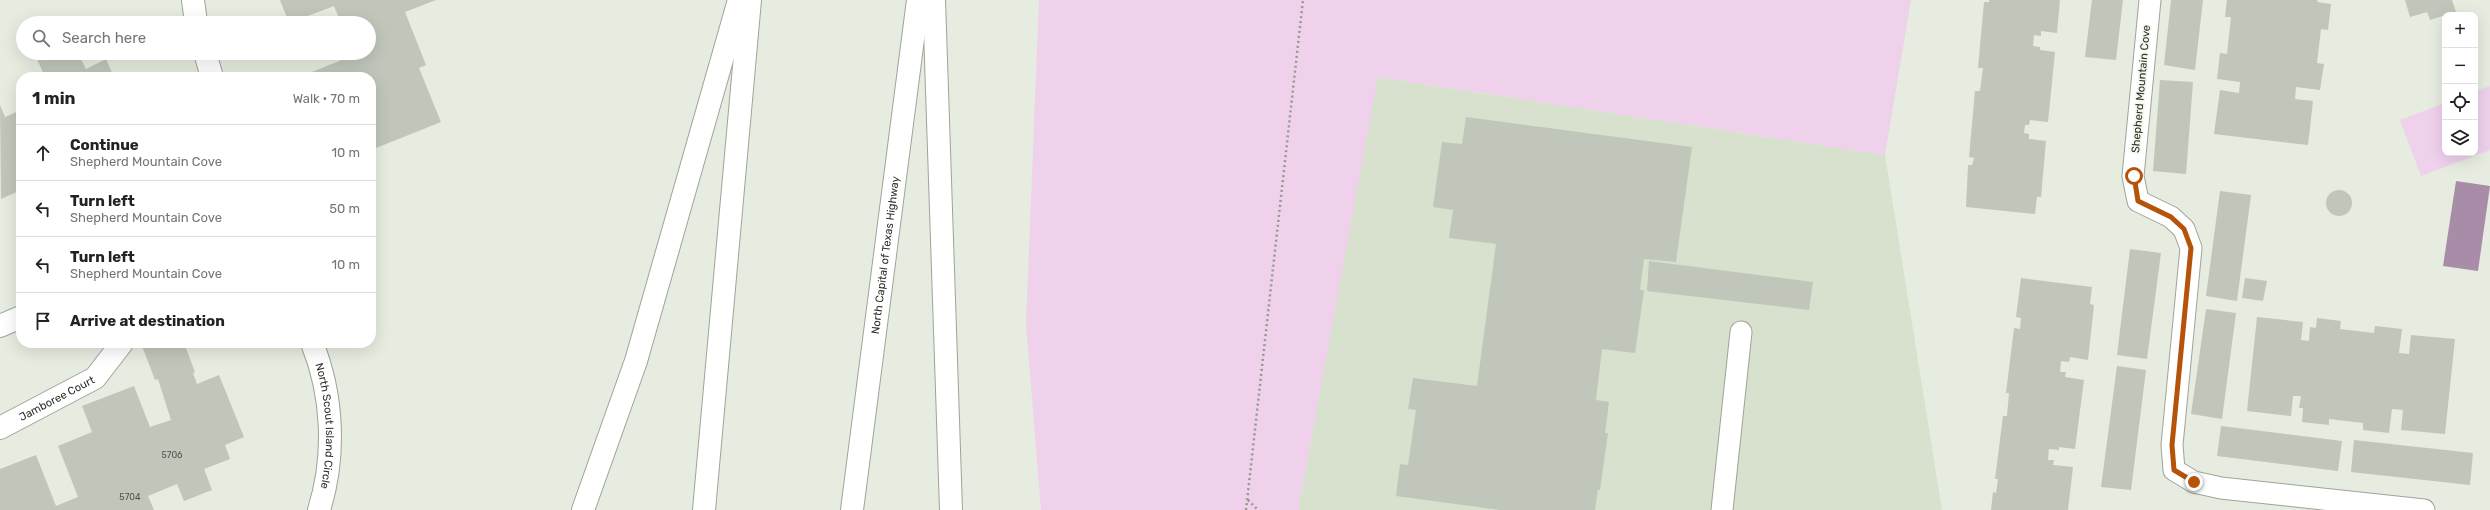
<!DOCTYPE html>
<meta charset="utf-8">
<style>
:root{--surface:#fff;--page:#f6f6f6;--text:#222;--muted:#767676;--line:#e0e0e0}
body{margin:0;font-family:Rubik,sans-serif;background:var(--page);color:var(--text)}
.controls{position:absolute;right:12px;top:12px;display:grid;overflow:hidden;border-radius:8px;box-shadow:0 4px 16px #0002}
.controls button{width:36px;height:36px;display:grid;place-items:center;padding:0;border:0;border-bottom:1px solid var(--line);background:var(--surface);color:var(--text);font:20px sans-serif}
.stop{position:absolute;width:12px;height:12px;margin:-9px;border:3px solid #b45309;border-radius:50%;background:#fff}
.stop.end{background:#b45309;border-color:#fff;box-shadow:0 1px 4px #0008}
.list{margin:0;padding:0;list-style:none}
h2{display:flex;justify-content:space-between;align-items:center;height:52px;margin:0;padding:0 16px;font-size:17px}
h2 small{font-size:13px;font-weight:400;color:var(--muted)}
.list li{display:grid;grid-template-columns:26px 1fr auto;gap:12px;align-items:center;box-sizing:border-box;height:56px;padding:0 16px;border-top:1px solid var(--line)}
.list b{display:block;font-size:15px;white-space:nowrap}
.list p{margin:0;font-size:13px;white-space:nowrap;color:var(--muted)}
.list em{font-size:13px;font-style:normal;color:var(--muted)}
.icon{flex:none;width:22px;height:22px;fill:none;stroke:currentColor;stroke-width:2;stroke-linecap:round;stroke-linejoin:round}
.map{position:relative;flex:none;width:2490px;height:510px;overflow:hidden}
.search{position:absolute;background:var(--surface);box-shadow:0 4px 16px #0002;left:16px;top:16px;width:360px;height:44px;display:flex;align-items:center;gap:10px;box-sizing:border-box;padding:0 14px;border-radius:22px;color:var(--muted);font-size:15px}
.panel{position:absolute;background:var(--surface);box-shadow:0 4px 16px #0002;left:16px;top:72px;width:360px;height:276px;border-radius:16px}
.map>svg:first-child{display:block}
.built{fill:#d7e1cd}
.green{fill:#efd1ec}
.water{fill:#a98ca7}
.building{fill:#c0c6ba}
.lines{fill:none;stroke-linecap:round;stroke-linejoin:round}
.lane-casing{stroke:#9fa499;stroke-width:23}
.street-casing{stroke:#9fa499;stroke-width:24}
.highway-casing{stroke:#9fa499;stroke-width:24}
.path{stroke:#959a90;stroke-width:2.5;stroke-dasharray:2 3;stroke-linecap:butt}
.lane{stroke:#fff;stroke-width:21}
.street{stroke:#fff;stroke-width:22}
.highway{stroke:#fff;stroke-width:22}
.route{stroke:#b45309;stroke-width:5}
.labels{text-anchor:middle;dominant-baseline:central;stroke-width:3.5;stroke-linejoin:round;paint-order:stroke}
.number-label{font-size:9px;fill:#51554e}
.street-label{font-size:11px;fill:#2c2f2a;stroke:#f3f9ec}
</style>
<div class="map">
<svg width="2490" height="510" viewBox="0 0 2490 510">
<rect width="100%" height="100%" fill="#e6ecdf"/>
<!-- built -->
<path class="built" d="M1377,77L1885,155L1942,510H1298Z"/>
<!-- green -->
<path class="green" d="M1039,0H1911L1885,155L1378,77L1298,510H1041L1026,324Z
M2490,86V150L2421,176L2400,120L2445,103V153H2475V91Z"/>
<!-- water -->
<path class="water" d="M2456,181L2490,186L2478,271L2443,266Z"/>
<!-- building -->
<path class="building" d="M280,0H436L405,12L426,65L419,68L441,122L371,150V77H308L307,74L354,55L353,53H369V23H341L334,6L289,23Z
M1989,0H2060L2057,33L2041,31V36L2034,35L2033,46L2040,47V50L2055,52L2048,122L2030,120L2029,125H2025L2024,133L2029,134V139L2046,141L2041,197H2037L2035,214L1966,207L1968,165H1972L1974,158L1969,157L1975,91H1980L1983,68H1978L1984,2H1989Z
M2092,0H2123L2116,60L2085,57Z
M2171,0H2203L2195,70L2164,65Z
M2227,0H2318L2317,2L2331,4L2328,30L2321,29L2317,63L2324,64L2320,90L2296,87L2295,99L2313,101L2308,145L2214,134L2220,90L2239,93L2240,82L2217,79L2220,53L2227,54L2231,17H2225Z
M2405,0H2452L2456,12L2430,20L2427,12L2410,17Z
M50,53H78L86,69L106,59L114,77H45L37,59Z
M2160,80L2193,82L2186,174L2153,171Z
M0,105L5,117L21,110V190L1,199Z
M1466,117L1692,147L1676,262L1644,259L1640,290H1644L1635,353L1602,349L1596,400L1609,402L1605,433H1608L1600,490H1598L1595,510H1500L1396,496L1400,464L1408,465L1416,410L1408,409L1413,378L1477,386L1496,244L1449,238L1453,210L1433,207L1442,142L1462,144Z
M2326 203a13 13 0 1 1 26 0a13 13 0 1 1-26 0Z
M2220,191L2251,195L2237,301L2206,296Z
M2130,249L2161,253L2147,359L2117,355Z
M1649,261L1813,282L1809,310L1647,291Z
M2021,278L2092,287L2090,304L2094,305L2088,360L2070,357L2069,362L2061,361L2060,372H2066L2065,377L2084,380L2075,449L2059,447V450L2049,449L2048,460H2054L2053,465L2073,467L2068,510H1991L1993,492L1996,493L1998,479H1995L2003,416H2007L2009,393H2006L2014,328L2020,329L2021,318L2016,317Z
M2245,278L2267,281L2263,301L2242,298Z
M2206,309L2236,313L2222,419L2191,414Z
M2257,317L2303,322L2301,340L2309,341L2310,327L2316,328L2317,318L2341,321L2340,329L2374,333L2375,326L2402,329L2399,353L2409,354L2411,335L2455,339L2445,434L2401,430L2403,410L2392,409L2389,433L2363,430V423L2329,419V425L2302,422L2303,408H2299L2301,396H2293L2291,416L2247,411Z
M150,343H184L195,372L193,373L197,384L219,375L244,437L225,445L230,459L204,469L212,490L184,501L177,484L148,496L154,510H0V469L36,455L56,506L78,497L58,446L92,432L82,406L134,386L150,427L171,420L158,379L155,380L142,346Z
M2117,366L2146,370L2131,490L2101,487Z
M2221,426L2342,441L2338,471L2217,456Z
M2354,440L2473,453L2470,485L2351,472Z"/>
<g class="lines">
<!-- lane casing -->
<g class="lane-casing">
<path id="lane" d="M2150,0L2133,176L2138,201L2171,217L2184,229L2191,248L2172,445L2174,470L2194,482L2221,488L2424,510
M1722,510L1741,332"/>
</g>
<!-- street casing -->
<g class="street-casing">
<g id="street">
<path d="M193,0L196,23"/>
<path d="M205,53L212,77"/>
<path d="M0,326L21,317"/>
<path id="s1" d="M312,343C333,395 336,456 319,510"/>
<path id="s2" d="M0,428L95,378L122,343"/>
</g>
</g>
<!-- highway casing -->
<g class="highway-casing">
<g id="highway">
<path d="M934,0L951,510"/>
<path d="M583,510L636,361L739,0"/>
<path d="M704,510L750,0"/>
<path id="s3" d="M852,510L918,0"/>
</g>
</g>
<!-- path -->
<path class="path" d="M1248,500L1258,510
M1246,510L1303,0"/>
<!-- lane -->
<use href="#lane" class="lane"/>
<!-- street -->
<use href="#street" class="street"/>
<!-- highway -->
<use href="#highway" class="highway"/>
</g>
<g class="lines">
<!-- route -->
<path class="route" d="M2134,176L2138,201L2171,217L2184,229L2191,248L2172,445L2174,470L2194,482"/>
</g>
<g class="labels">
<!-- number labels -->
<g class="number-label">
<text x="172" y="455">5706</text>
<text x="130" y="497">5704</text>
</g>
<!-- street labels -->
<g class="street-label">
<text transform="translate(2141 89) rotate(-85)">Shepherd Mountain Cove</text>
<text stroke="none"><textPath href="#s3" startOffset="257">North Capital of Texas Highway</textPath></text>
<text stroke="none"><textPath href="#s2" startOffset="64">Jamboree Court</textPath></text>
<text stroke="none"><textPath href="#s1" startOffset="85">North Scout Island Circle</textPath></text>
</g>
</g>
</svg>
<div class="controls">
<button>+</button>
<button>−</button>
<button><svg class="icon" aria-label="locate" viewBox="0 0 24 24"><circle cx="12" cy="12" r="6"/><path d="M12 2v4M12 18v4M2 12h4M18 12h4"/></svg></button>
<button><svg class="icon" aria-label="layers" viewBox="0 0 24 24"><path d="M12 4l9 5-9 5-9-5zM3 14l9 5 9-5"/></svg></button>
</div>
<div class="stop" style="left:2134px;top:176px"></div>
<div class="stop end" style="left:2194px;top:482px"></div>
<div class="search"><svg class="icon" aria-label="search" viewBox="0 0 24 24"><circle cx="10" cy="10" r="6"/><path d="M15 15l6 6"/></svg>Search here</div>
<section class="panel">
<h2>1 min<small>Walk · 70 m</small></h2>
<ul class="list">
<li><svg class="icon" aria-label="ahead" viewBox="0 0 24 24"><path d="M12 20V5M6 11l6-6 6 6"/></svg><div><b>Continue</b><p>Shepherd Mountain Cove</p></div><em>10 m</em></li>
<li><svg class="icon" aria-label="left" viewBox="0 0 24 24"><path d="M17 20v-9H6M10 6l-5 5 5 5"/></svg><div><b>Turn left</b><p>Shepherd Mountain Cove</p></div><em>50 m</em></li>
<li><svg class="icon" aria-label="left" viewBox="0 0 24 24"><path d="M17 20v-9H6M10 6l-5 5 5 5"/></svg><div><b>Turn left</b><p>Shepherd Mountain Cove</p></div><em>10 m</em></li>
<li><svg class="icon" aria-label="arrive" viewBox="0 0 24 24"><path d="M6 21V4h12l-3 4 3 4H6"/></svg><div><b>Arrive at destination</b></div></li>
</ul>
</section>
</div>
